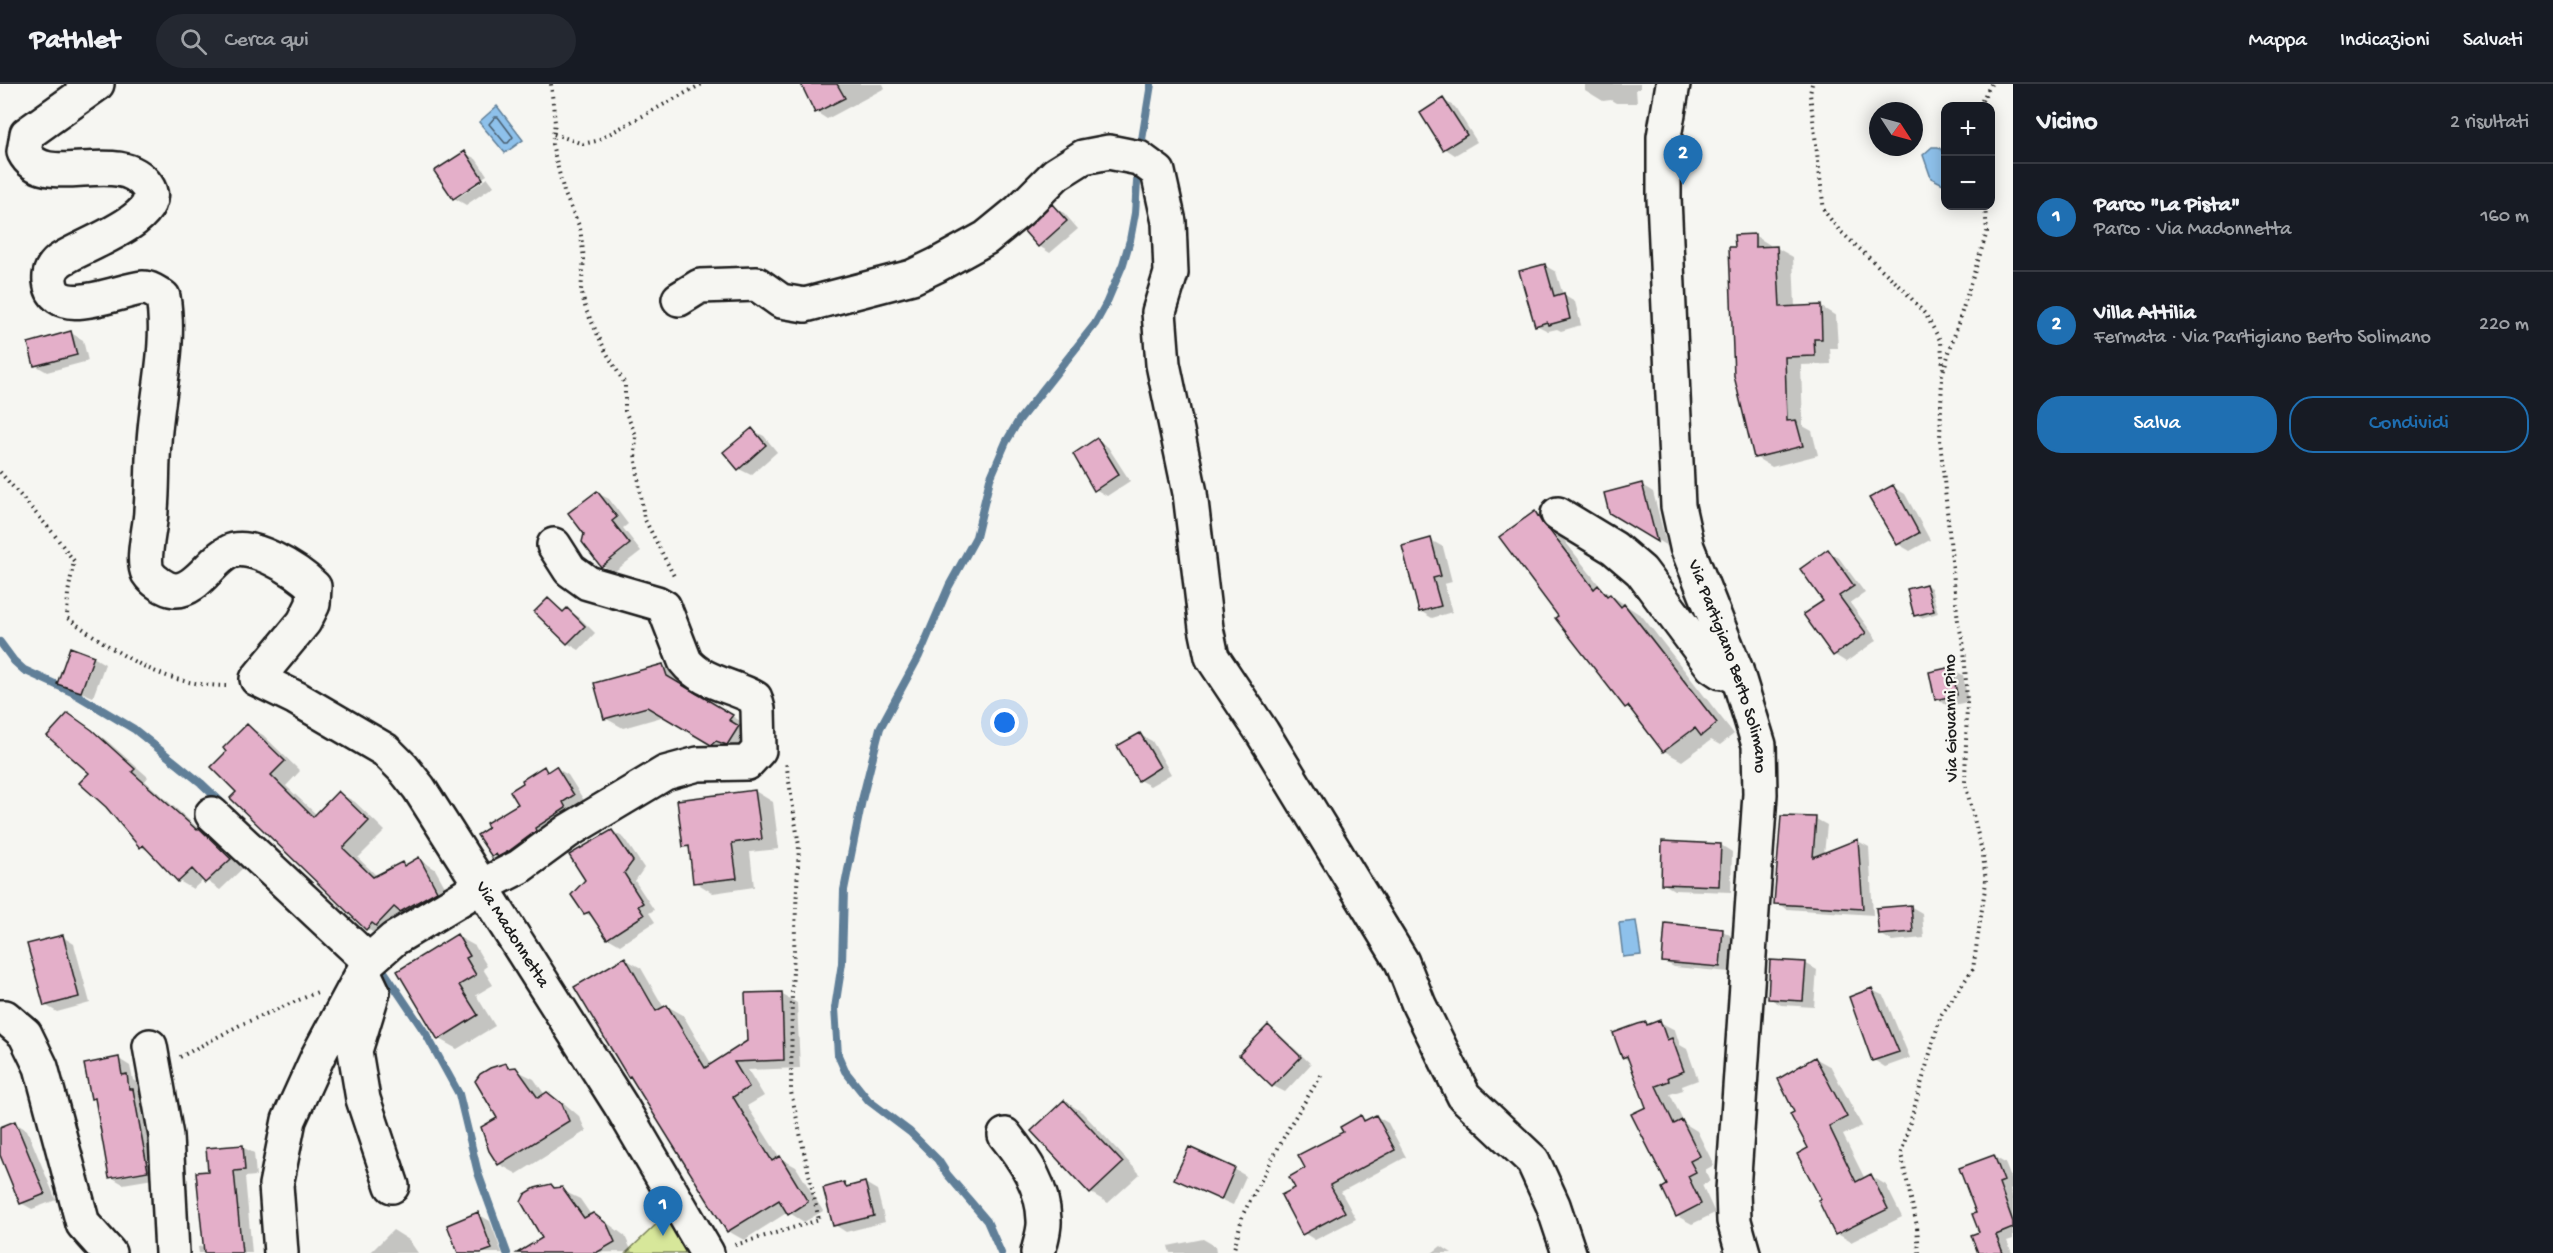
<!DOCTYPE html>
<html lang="it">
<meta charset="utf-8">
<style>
:root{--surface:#171b24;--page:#242831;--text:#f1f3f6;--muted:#9ea1a6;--line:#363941;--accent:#1f6fb2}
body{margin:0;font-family:"Gochi Hand",sans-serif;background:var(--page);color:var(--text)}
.controls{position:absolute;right:18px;top:18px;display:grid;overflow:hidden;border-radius:12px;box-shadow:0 3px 15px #0003}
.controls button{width:54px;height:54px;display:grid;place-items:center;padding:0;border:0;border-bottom:2px solid var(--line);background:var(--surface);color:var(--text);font:30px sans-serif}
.compass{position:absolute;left:1869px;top:18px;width:54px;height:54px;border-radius:50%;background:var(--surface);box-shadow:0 3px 15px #0003;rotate:126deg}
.you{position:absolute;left:1005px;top:639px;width:21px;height:21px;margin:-15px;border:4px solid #fff;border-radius:50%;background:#1a73e8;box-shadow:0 0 0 9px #1a73e833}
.badge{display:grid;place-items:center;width:39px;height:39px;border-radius:50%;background:var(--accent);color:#fff;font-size:20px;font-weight:700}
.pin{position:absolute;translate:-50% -50px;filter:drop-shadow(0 2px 3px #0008)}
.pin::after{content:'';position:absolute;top:32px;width:21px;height:18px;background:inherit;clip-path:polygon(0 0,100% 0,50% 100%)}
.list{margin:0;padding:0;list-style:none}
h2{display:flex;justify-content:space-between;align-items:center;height:78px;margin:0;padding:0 24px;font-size:26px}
h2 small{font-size:20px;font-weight:400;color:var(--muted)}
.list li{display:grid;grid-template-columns:39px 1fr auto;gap:18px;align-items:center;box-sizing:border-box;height:108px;padding:0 24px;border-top:2px solid var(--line)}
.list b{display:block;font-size:22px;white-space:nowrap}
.list p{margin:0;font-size:20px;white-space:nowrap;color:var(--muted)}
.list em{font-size:20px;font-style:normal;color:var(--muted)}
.actions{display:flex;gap:12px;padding:18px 24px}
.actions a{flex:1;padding:14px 0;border:2px solid var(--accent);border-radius:24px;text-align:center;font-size:21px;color:var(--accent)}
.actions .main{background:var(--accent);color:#fff}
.icon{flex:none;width:33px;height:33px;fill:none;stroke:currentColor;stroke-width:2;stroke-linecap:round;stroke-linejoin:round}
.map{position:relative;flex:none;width:2013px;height:1169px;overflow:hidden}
header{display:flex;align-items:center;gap:36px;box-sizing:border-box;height:84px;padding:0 30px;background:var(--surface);border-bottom:2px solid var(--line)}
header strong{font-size:28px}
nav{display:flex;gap:33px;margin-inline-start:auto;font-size:21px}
.search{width:420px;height:54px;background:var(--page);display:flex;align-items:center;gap:15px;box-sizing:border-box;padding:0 21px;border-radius:33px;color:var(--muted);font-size:22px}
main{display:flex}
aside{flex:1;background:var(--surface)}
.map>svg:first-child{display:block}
.green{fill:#d7e79a;stroke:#7a825b;stroke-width:1.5}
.water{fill:#8ec1eb;stroke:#607f98;stroke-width:1.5}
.shadow{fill:#0003}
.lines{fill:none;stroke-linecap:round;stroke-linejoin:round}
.shore{stroke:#4a5e6f;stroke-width:1.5}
.stream{stroke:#607f98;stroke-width:8}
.building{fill:#e4afc9;stroke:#1c1c1c;stroke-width:1.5}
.minor-casing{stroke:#1c1c1c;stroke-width:38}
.path{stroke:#1c1c1c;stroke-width:4;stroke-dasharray:1.5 4.5;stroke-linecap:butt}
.minor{stroke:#f6f6f2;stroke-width:33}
.labels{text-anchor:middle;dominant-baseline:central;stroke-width:4.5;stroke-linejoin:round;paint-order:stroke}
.street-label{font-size:18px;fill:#1c1c1c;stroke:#f6f6f2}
</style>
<header>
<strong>Pathlet</strong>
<div class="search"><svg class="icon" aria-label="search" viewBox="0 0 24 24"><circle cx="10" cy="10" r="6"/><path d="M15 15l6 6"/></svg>Cerca qui</div>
<nav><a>Mappa</a><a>Indicazioni</a><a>Salvati</a></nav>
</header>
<main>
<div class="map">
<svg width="2013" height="1169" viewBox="0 0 2013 1169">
<rect width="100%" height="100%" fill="#f6f6f2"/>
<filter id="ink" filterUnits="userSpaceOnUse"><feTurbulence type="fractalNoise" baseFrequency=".0167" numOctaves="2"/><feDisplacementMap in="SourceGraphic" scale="12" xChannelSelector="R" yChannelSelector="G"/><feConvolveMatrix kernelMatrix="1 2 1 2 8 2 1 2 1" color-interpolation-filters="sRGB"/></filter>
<g filter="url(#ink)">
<!-- green -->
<path class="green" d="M662,1135H671L693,1169H626Z"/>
<!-- water -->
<path class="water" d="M497,22L523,56L505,69L479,38Z
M1932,63H1938L1945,69V101L1931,94L1923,71Z
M1636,837L1641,871L1623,873L1619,839Z"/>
<!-- shadow -->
<path class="shadow" d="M805,0H883L885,4L827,35L816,28Z
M1585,0H1640V5H1636L1637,19H1616L1611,16L1603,17L1585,6Z
M1443,16L1455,23L1477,58L1455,71L1444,64Z
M465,69L476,75L487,91L457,111V114L488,94L494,102L466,121L454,114Z
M1053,122L1064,129L1078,145L1050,169L1039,162Z
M1754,151L1770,161V164H1777L1793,173L1795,223L1820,222L1836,232L1838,264H1830L1831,280L1801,281L1803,342L1812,347L1818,371L1772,383L1755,373L1736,164Z
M1544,181L1556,188L1563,211L1575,218L1581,241L1561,247L1557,245L1548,247L1536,241Z
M71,249L83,256L88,277L47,288L35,281Z
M752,346L764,352L777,368L751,391L739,385Z
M1097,356L1108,363L1130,397L1107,412L1095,405Z
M1642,401L1653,408L1667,462L1610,428Z
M1893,403L1905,410L1930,456L1910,467L1898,460L1871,415Z
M597,409L609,415L628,440L623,444L641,467L614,488L602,481Z
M1535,428L1553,439L1560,451L1603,506L1642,532L1734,650L1720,661L1711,656L1682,677L1664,667L1634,628L1626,623L1590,578L1560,532Z
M1431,456L1443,463L1452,498L1444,500L1452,528L1432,534L1420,527Z
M1828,467L1839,474L1865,509L1850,519L1877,556L1846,578L1835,571L1805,531L1825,517Z
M1926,501L1931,504L1938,529L1921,534L1915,531Z
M548,515L565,528L567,526L579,533L595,549L579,566L567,559Z
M93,573L105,580L93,613L59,599Z
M662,581L680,592L684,604L749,642L755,653L730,670L665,632L623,644L605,634Z
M1951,585L1963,591L1968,618L1948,622L1936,615Z
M68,631L106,656L148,693L145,697L199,745L213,753L243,784L220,806L204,795L193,805L179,797L154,770L141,763L91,689Z
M247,642L263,651L300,687L286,702L317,731L339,709L355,718L385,747L358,774L378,793L402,780L406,782L419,775L435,785L453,817L383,854L367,845L238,708L228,668Z
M1140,651L1152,657L1171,690L1150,702L1139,696Z
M544,684L551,688L556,684L568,691L585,718L504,778L493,772L520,720Z
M755,707L773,718L779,765L750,768L754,803L713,809L695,798L691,766L684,762Z
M1783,734L1816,735L1827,741L1824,770L1858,757L1869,763L1873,831L1787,825L1776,819Z
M612,747L624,754L644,784L635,797L654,826L649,829L655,838L620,861L608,854L596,835L585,829L587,796Z
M1721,761L1732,768L1731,808L1674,806L1662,799Z
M1910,822L1922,829L1924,854L1892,857L1880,850Z
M1723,847L1733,853L1730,888L1674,883L1663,877Z
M457,852L475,862L487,882L483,885L493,901L476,911L495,942L457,965L439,955Z
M63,853L74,860L90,919L57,928L45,921Z
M625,875L641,884L664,924L667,922L683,931L712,981L748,958L781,910L797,919L800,984L748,986L764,1012L747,1022L780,1074L796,1083L823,1127L804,1138L788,1128L744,1156L728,1147L635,996L629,992Z
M1805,879L1817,886L1814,923L1781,921L1769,914Z
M1872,906L1884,912L1910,974L1885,983L1874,976Z
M1660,938L1675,946L1680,961L1687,965L1698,996L1682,1002L1683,1006L1670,1010L1684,1039L1697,1047L1714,1081L1705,1086L1710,1097L1702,1101L1715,1129L1692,1140L1677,1132L1647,1024L1631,978L1623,973L1646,940L1649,942Z
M1268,943L1279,950L1311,980L1285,1008L1273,1002Z
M1815,974L1831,983L1862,1042L1843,1051L1865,1095L1871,1092L1886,1101L1902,1133L1851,1158L1836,1149L1823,1116L1810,1065L1796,1029Z
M119,975L130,982L133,996L138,999L140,1010L145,1013L159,1094L123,1100L111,1093L97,1017L92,1014Z
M506,981L534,995L545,1011L547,1010L565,1020L579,1032L586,1047L517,1090L499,1080V1034Z
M1065,1017L1082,1028L1140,1090L1108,1119L1091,1109Z
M1376,1032L1388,1039L1406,1073L1341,1108L1356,1135L1315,1156L1304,1149L1297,1104L1307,1085L1361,1033L1368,1037Z
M15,1039L27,1046L56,1116L32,1125L21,1119L0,1067V1045Z
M242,1063L254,1069L256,1092L245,1093L252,1169H199L198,1163L205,1162L210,1088Z
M1994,1073L2005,1079L2013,1099V1104L2010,1106L2013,1115V1155L2007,1157L2012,1169H1979L1978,1130Z
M1234,1085L1246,1092L1233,1121L1188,1101Z
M865,1099L877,1106L885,1138L846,1148L835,1141L844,1100L850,1103Z
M551,1101L580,1115L591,1131L610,1141L625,1152L632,1168L530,1169L544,1155Z
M478,1130L490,1137L502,1169H460Z
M393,1146L409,1156L418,1169H370Z
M1203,1155L1215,1162L1216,1169H1170L1168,1162Z
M1441,1162L1452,1169H1453H1432Z"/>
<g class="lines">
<!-- shore -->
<path class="shore" d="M495,33H498L513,53L508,59H505L489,40Z"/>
<!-- stream -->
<path class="stream" d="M1140,68L1151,0
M0,558L14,577L24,586L72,608L134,645L201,699L224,721
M379,880L426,950L459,1010L478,1089L507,1169
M1001,1169L987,1137L947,1090L938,1076L910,1048L869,1017L845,987L838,971L835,924L842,879L844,806L862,716L880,644L919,572L949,502L976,453L990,395L1006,358L1019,336L1095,240L1106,220L1123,180L1130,156L1135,129L1138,83"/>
</g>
<!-- building -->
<path class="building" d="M801,0H837L845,14L815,29Z
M1443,14L1467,51L1443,66L1420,29Z
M465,67L483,95L453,115L434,87Z
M1052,120L1067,137L1038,163L1024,147Z
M1755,150V163L1777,162L1780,223L1821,221L1822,255H1814L1815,272L1785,273L1787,337L1796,336L1803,362L1754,374L1734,292L1729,163H1735L1734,151Z
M1545,180L1554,212L1564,209L1570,235L1548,241L1547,238L1535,242L1519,187Z
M71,247L77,271L34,282L28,259Z
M752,344L766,361L738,386L723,368Z
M1097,354L1119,390L1094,407L1073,370Z
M1642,399L1657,458L1609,429L1604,409Z
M1893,401L1919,449L1897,461L1869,414Z
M597,407L617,433L612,437L630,460L601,483L582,458L584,450L568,429Z
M1535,427L1542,439L1550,447L1594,505L1598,501L1607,512L1610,510L1621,523L1624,520L1717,639L1701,652L1695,644L1663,668L1628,622L1625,624L1555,534L1558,532L1499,453Z
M1431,454L1441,492L1433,494L1441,522L1419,528L1402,462Z
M1828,465L1854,502L1839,512L1866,549L1833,572L1803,530L1823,517L1800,485Z
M1926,500L1934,527L1914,532L1907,505Z
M548,514L563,528L567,524L585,542L567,560L534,528Z
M70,563L94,572L81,608L57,600Z
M663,580L667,592L733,631L729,636L739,642L727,661L716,657L711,661L647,623L604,635L594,599Z
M1952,583L1957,611L1935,616L1929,588Z
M68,629L92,646L135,685L132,688L197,746L199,744L231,775L205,799L192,785L178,798L143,761L140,764L106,723L79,699L89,689L47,652Z
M247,640L285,677L271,691L313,733L338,707L369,737L343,764L373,793L402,778L404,782L419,773L437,807L400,828L394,823L376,842L372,839L366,846L230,714L236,708L211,683L226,668L223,664Z
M1140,649L1160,683L1138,697L1117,662Z
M544,682L547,688L556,682L574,711L563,718L566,724L535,744L536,747L509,767L498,773L496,770L492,773L477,751L488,744L486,739L518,720L510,707L523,699L522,696Z
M755,706L762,755L732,759L737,794L693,799L689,762L683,763L677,716Z
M1781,732L1816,733L1813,773L1858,755L1863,825L1774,820Z
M612,746L633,777L624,789L643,819L638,822L644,831L607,855L589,828L584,830L571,811L585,796L569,771Z
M1662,757L1721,760L1719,802L1661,800Z
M1911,821L1913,848L1879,851L1876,824Z
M1665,839L1723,845L1720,883L1662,878Z
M457,850L470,872L466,874L476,891L459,901L478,931L438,956L397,887Z
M63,851L79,913L44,922L27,860Z
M625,873L656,927L667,921L705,984L747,957L745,909L782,908L784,976L734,978L749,1003L733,1013L772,1077L780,1072L808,1118L788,1131L779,1116L727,1148L630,992L628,993L574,903Z
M1770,876L1806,878L1803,917L1768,915Z
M1872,904L1899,968L1872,977L1849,913Z
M1660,936L1667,956L1672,954L1684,987L1668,993L1669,997L1656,1002L1674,1040L1682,1036L1700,1072L1690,1077L1696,1088L1688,1092L1701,1120L1676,1133L1662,1104L1667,1101L1631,1030L1646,1023L1627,972L1622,974L1613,949L1638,940L1646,938L1647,941Z
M1268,941L1301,973L1272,1003L1239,971Z
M119,973L122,991L127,990L129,1005H133L148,1087L109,1094L95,1014L91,1015L84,980Z
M1815,973L1847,1033L1829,1042L1856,1098L1871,1090L1888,1125L1835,1151L1818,1116L1821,1115L1797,1070L1808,1064L1790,1030L1794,1028L1778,995Z
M506,979L508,984L516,983L538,1014L547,1008L562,1020L569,1037L498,1081L489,1067L481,1043L497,1034L475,997L480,990L490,984Z
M1064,1016L1123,1079L1090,1110L1031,1047Z
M1361,1031L1364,1037L1376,1031L1395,1066L1330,1101L1345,1128L1302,1151L1281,1111L1295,1104L1289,1093L1305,1084L1298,1071L1343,1048L1340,1043Z
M15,1037L45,1110L20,1120L0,1071V1043Z
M243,1061L245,1086L234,1087L242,1169H204L196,1088L208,1087L206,1064Z
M1189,1063L1235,1084L1221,1116L1174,1095Z
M1994,1071L2004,1097L1999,1099L2013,1138V1144L1996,1151L2003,1169H1978L1971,1151L1979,1148L1972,1130L1976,1129L1959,1084Z
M844,1098L846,1103L865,1098L874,1132L833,1142L823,1104Z
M551,1100L554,1104L562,1103L584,1134L593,1129L607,1140L615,1158L596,1169H517L542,1154L521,1118L525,1110L535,1104Z
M478,1128L492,1165L481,1169H458L447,1141Z"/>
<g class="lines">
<!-- minor casing -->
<g class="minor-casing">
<g id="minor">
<path id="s1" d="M97,0L27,50L24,68C45,109 119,61 147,102C169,134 77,163 59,177C53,182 49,188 50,197C54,238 121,205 143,204C150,204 157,209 163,213C171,260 157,310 154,358C152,380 153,403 151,426C151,442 141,475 148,489C153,497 166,505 174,506C196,508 211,476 229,468C251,457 298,487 314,503L313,520L304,538L257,595L296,614L385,666L403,684L419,704L621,1022L707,1169"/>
<path id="s2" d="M1673,0L1664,53V114L1678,422L1687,463L1736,586L1759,661L1760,710L1733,1106L1734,1137L1743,1169"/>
<path d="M679,215L700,202L757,200L781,217L805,221L912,193L937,181L986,154L1019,127L1056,90L1083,73L1109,68L1139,74L1158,88L1169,138L1171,189L1159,228L1163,280L1190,409L1206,544L1212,573L1262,648L1402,878L1419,921L1464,1012L1533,1077L1553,1121L1569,1169"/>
<path d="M1558,430L1614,464L1641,487L1712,582L1721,588L1736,586"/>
<path d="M212,730L369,877"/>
<path d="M364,889L373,908L355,967L363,1015L392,1102"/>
<path d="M0,933H5L25,950L41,983L83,1140L109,1169"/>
<path d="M150,962L166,1052L172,1169"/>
<path d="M1005,1051C1025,1076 1043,1102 1044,1136C1045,1146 1040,1159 1038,1169"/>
<path d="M281,1169L276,1101L289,1036L318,972L369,877L394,855L480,803L519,783L568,747L665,689L698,680L747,679L759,666L758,625L755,614C732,601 702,599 685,577L664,523L657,519L588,499L570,486L554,461"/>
</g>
</g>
<!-- path -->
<path class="path" d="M551,0L555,39L552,60L564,108L580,144L584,175L581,206L586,226L606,268L625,300V327L636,351L635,370L644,434L675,494
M1812,0L1810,10L1824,127L1839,146L1903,205L1926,231L1941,258L1943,284
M1979,22L1991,0
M554,50L583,60L596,57L702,0
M0,388L53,449L74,477L68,509L67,534C123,571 159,602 230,602
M180,973L240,941L320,907
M735,1161L819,1136L791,1008L792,907L799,762L786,678
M1233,1169L1243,1130L1292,1038L1322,990
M1919,1169L1917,1142L1901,1070L1941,931L1973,885L1986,798L1983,771L1965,699L1967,618L1964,562L1958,538L1940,355L1942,291L1987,148L1985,122"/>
<!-- minor -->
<use href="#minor" class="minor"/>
</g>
</g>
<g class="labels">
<!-- street labels -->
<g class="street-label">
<text stroke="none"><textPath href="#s2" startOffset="592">Via Partigiano Berto Solimano</textPath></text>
<text transform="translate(1952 634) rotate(-91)">Via Giovanni Pino</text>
<text stroke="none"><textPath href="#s1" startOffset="1472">Via Madonnetta</textPath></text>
</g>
</g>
</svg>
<div class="controls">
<button>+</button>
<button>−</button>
</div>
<svg class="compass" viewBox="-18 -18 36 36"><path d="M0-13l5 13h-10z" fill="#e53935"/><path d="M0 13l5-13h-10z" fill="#9ea1a6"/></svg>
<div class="you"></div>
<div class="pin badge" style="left:663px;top:1152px">1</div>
<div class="pin badge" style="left:1683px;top:101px">2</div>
</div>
<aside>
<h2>Vicino<small>2 risultati</small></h2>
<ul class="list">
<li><span class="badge">1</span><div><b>Parco &quot;La Pista&quot;</b><p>Parco · Via Madonnetta</p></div><em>160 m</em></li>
<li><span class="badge">2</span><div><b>Villa Attilia</b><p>Fermata · Via Partigiano Berto Solimano</p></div><em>220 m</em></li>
</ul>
<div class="actions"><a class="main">Salva</a><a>Condividi</a></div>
</aside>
</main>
